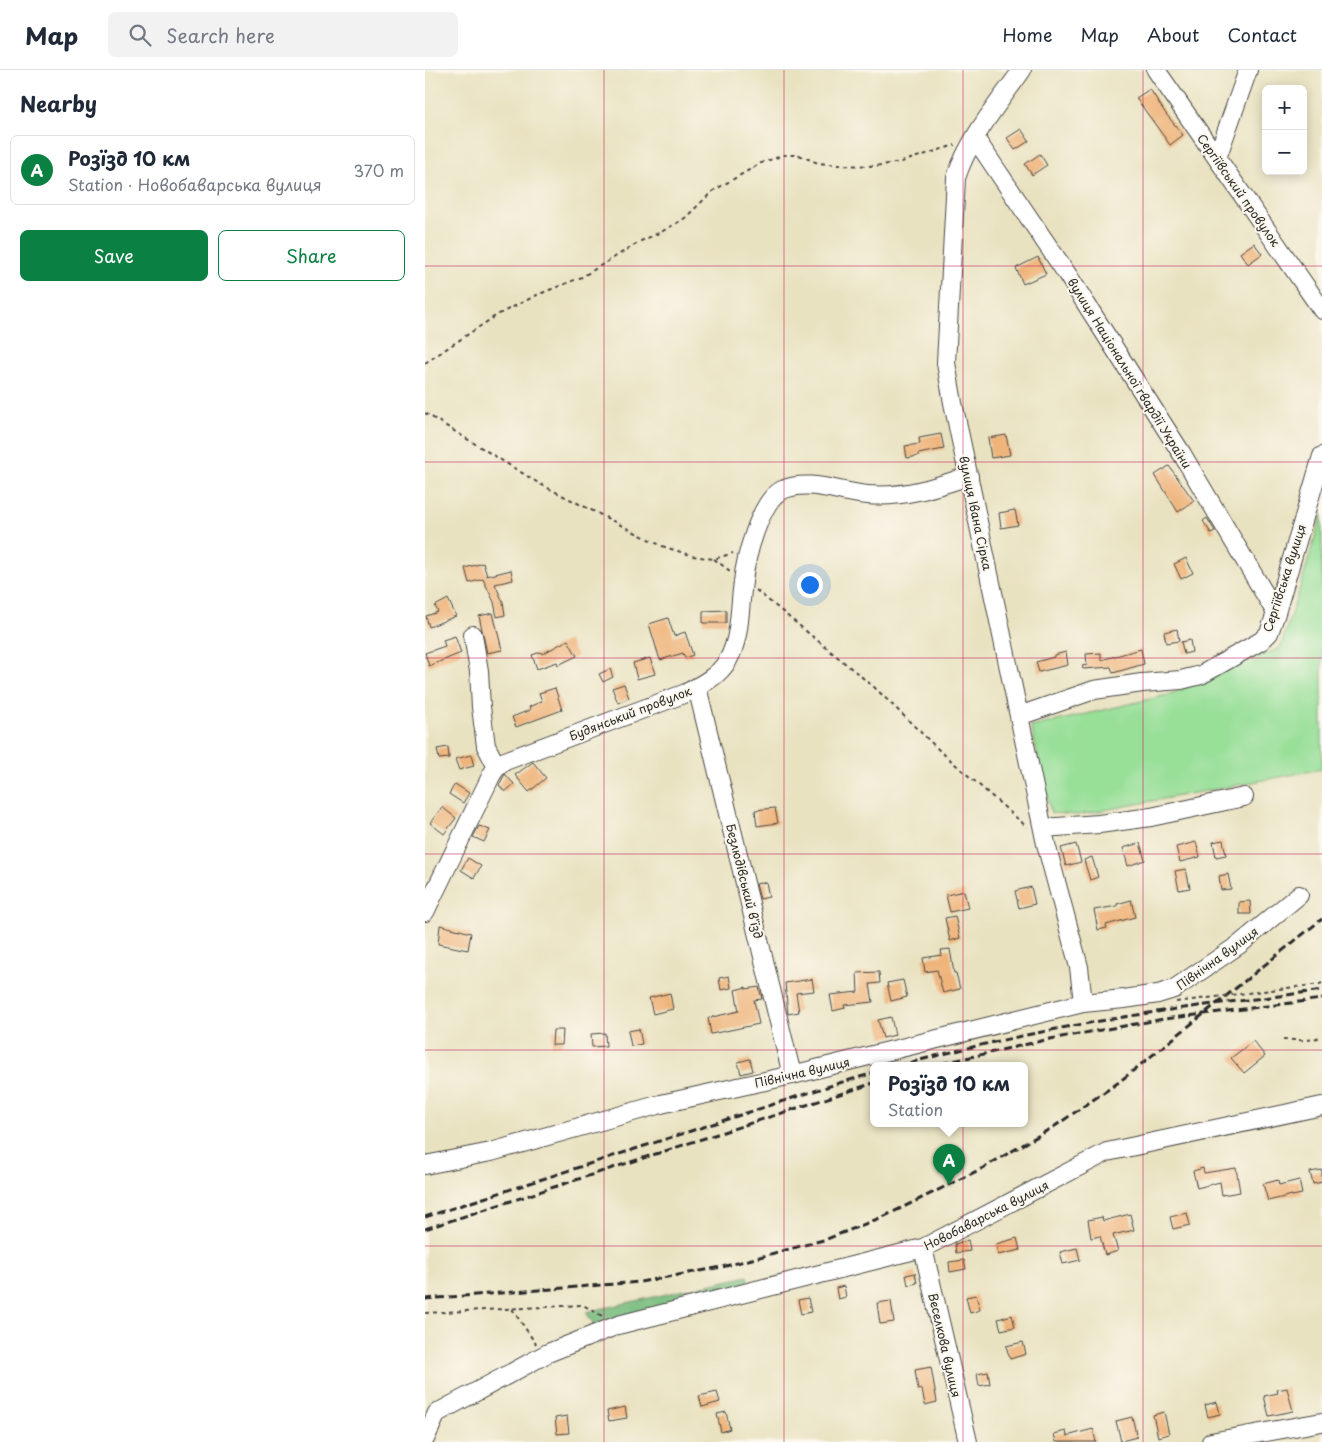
<!DOCTYPE html>
<meta charset="utf-8">
<style>
:root{--surface:#fff;--page:#f2f2f3;--text:#1f2937;--muted:#747a83;--line:#e0e1e3;--accent:#0b8043}
body{margin:0;font-family:"Playpen Sans",sans-serif;background:var(--page);color:var(--text)}
.controls{position:absolute;right:15px;top:15px;display:grid;overflow:hidden;border-radius:8px;box-shadow:0 2px 12px #0003}
.controls button{width:45px;height:45px;display:grid;place-items:center;padding:0;border:0;border-bottom:1px solid var(--line);background:var(--surface);color:var(--text);font:25px sans-serif}
.you{position:absolute;left:384px;top:514px;width:18px;height:18px;margin:-12px;border:4px solid #fff;border-radius:50%;background:#1a73e8;box-shadow:0 0 0 8px #1a73e833}
.badge{display:grid;place-items:center;width:32px;height:32px;border-radius:50%;background:var(--accent);color:#fff;font-size:16px;font-weight:700}
.pin{position:absolute;translate:-50% -41px;filter:drop-shadow(0 1px 2px #0008)}
.pin::after{content:'';position:absolute;top:26px;width:18px;height:15px;background:inherit;clip-path:polygon(0 0,100% 0,50% 100%)}
.popup{position:absolute;left:445px;top:992px;width:158px;height:65px;box-sizing:border-box;display:grid;place-content:center;border-radius:8px;background:var(--surface);filter:drop-shadow(0 1px 4px #0005);font-size:16px;white-space:nowrap;color:var(--muted)}
.popup b{font-size:19px;color:var(--text)}
.popup::after{content:'';position:absolute;left:50%;top:100%;margin-left:-10px;border:10px solid transparent;border-top-color:var(--surface)}
.list{margin:0;padding:0;list-style:none}
h2{display:flex;justify-content:space-between;align-items:center;height:65px;margin:0;padding:0 20px;font-size:21px}
h2 small{font-size:16px;font-weight:400;color:var(--muted)}
.list li{display:grid;grid-template-columns:32px 1fr auto;gap:15px;align-items:center;box-sizing:border-box;height:70px;margin:0 10px 10px;padding:0 10px;border:1px solid var(--line);border-radius:8px}
.list b{display:block;font-size:19px;white-space:nowrap}
.list p{margin:0;font-size:16px;white-space:nowrap;color:var(--muted)}
.list em{font-size:16px;font-style:normal;color:var(--muted)}
.actions{display:flex;gap:10px;padding:15px 20px}
.actions a{flex:1;padding:11px 0;border:1px solid var(--accent);border-radius:8px;text-align:center;font-size:18px;color:var(--accent)}
.actions .main{background:var(--accent);color:#fff}
.icon{flex:none;width:28px;height:28px;fill:none;stroke:currentColor;stroke-width:2;stroke-linecap:round;stroke-linejoin:round}
.map{position:relative;flex:none;width:897px;height:1372px;overflow:hidden}
header{display:flex;align-items:center;gap:30px;box-sizing:border-box;height:70px;padding:0 25px;background:var(--surface);border-bottom:1px solid var(--line)}
header strong{font-size:24px}
nav{display:flex;gap:28px;margin-inline-start:auto;font-size:18px}
.search{width:350px;height:45px;background:var(--page);display:flex;align-items:center;gap:12px;box-sizing:border-box;padding:0 18px;border-radius:8px;color:var(--muted);font-size:19px}
main{display:flex}
aside{flex:1;background:var(--surface)}
.map>svg:first-child{display:block}
.green{fill:#98df98;stroke:#628562}
.forest{fill:#7abe80;stroke:#527456}
.building{fill:#efb47a}
.lines{fill:none;stroke-linecap:round;stroke-linejoin:round}
.minor-casing{stroke:#484642;stroke-width:20}
.path{stroke:#484642;stroke-width:2;stroke-dasharray:4 4;stroke-linecap:butt}
.minor{stroke:#fff;stroke-width:18}
.rail{stroke:#2b2b2b;stroke-width:3;stroke-dasharray:8 4;stroke-linecap:butt}
.path-bridge{stroke:#484642;stroke-width:2;stroke-dasharray:4 4;stroke-linecap:butt}
.grid{fill:none;stroke:#c2185b;stroke-width:1;stroke-opacity:0.55}
.labels{text-anchor:middle;dominant-baseline:central;stroke-width:4;stroke-linejoin:round;paint-order:stroke}
.street-label{font-size:12px;fill:#2b2b2b;stroke:#fbf7ec}
</style>
<header>
<strong>Map</strong>
<div class="search"><svg class="icon" aria-label="search" viewBox="0 0 24 24"><circle cx="10" cy="10" r="6"/><path d="M15 15l6 6"/></svg>Search here</div>
<nav><a>Home</a><a>Map</a><a>About</a><a>Contact</a></nav>
</header>
<main>
<aside>
<h2>Nearby<small></small></h2>
<ul class="list">
<li><span class="badge">A</span><div><b>Розїзд 10 км</b><p>Station · Новобаварська вулиця</p></div><em>370 m</em></li>
</ul>
<div class="actions"><a class="main">Save</a><a>Share</a></div>
</aside>
<div class="map">
<svg width="897" height="1372" viewBox="0 0 897 1372">
<rect width="100%" height="100%" fill="#fbf7ec"/>
<filter id="ink" filterUnits="userSpaceOnUse"><feTurbulence type="fractalNoise" baseFrequency=".02" numOctaves="2"/><feDisplacementMap in="SourceGraphic" scale="10" xChannelSelector="R" yChannelSelector="G"/><feConvolveMatrix kernelMatrix="1 2 1 2 8 2 1 2 1" color-interpolation-filters="sRGB"/></filter>
<filter id="wash" filterUnits="userSpaceOnUse"><feTurbulence type="fractalNoise" baseFrequency=".0096" numOctaves="4" result="noise"/><feDisplacementMap in="SourceGraphic" scale="20" xChannelSelector="R" yChannelSelector="G"/><feGaussianBlur stdDeviation="1.12" result="paint"/><feColorMatrix in="noise" values="0 0 0 0 0 0 0 0 0 0 0 0 0 0 0 0 0 1.4 0 .05"/><feComposite in="paint" operator="in"/></filter>
<g filter="url(#wash)">
<rect width="100%" height="100%" fill="#e9e2c1"/>
<!-- green -->
<path class="green" d="M897,443V699L653,745L626,743L606,657L743,625L855,578L879,505Z"/>
<!-- forest -->
<path class="forest" d="M323,1206L324,1215L169,1255L161,1242Z"/>
<g id="blocks">
<!-- building -->
<path class="building" d="M725,19L741,44L758,65L745,75L711,28Z
M596,59L604,71L590,80L582,68Z
M615,84L622,95L607,105L600,94Z
M829,173L837,184L823,194L815,183Z
M613,187L621,204L598,214L591,198Z
M516,364L519,379L493,384V386L482,388L480,376L495,374L494,368Z
M581,365L585,385L566,388L563,368Z
M744,396L769,431L753,442L730,405Z
M590,440L593,455L576,458L574,443Z
M782,448L790,461L786,463L778,451Z
M761,488L768,503L756,509L749,494Z
M58,493L62,506L86,500L88,510L70,514L78,532L80,545L72,547L69,532L58,509L44,513L40,498Z
M23,529L31,546L4,557L1,546L13,542L10,536Z
M301,540V553H278V541Z
M68,543L77,580L62,583L54,546Z
M243,548L249,566L260,562L268,585L260,588L258,583L235,590L224,554Z
M752,559L754,571L741,573L739,562Z
M30,566L36,583L4,596L0,583L20,576L18,570Z
M143,570L152,586L133,595L132,592L112,599L107,585L116,582L117,584Z
M765,570L767,582L759,584L756,572Z
M716,579L719,594L688,603L686,597L658,599L657,596L662,595L661,584L676,583V590Z
M641,582L643,595L614,602L611,592L629,587V585Z
M225,588L230,604L212,609L208,593Z
M185,599L188,607L178,612L174,604Z
M199,614L204,628L193,633L187,618Z
M130,618L137,640L91,657L87,647L105,640L104,637L117,631L114,623Z
M23,677L24,688L14,689L12,679Z
M46,685L49,696L34,700L30,689Z
M108,692L121,708L104,722L90,705Z
M80,704L89,714L80,722L74,715Z
M30,714L44,723L38,733L24,724Z
M17,737L31,748L19,764L5,753Z
M350,738L353,753L332,756L330,740Z
M54,756L65,760L59,772L48,767Z
M798,770L801,785L791,787L788,772Z
M771,772L775,787L755,792L751,777Z
M715,773L720,790L703,796L698,778Z
M651,774L656,792L641,796L636,778Z
M667,787L673,807L665,810L659,790Z
M43,788L56,796L49,808L36,800Z
M761,799L765,818L754,820L750,801Z
M803,804L806,819L796,820L794,806Z
M341,812L344,827L335,829L331,814Z
M606,817L610,834L594,838L590,821Z
M539,821L543,838L525,842L521,825Z
M706,830L710,847L681,855L682,858L673,860L669,840L692,836V834Z
M825,831L826,844H814V832Z
M530,846L535,868L525,871L520,848Z
M15,855L46,863L43,880L13,874Z
M525,879L529,903H531L535,919L518,923L512,900L500,902L498,888L517,885L516,880Z
M454,902L455,913L445,914L448,932L419,935L420,938L408,941L405,925L433,922L432,903Z
M304,906L306,918L296,920L294,908Z
M387,909L389,921L371,923L374,942L363,944L360,913Z
M478,910L482,927L466,931L462,913Z
M321,917V919L334,917L337,929L329,930L334,954L286,964L283,948L314,941L310,920Z
M245,923L248,939L228,944L224,928Z
M466,947L470,965L458,968L453,950Z
M214,959L217,974L206,976L203,961Z
M128,960H138L137,975H127Z
M180,963L181,976L167,977L166,964Z
M828,971L840,986L819,1003L806,988Z
M325,989L328,1001L316,1004L313,992Z
M778,1098L779,1103L811,1098L815,1122L797,1125L795,1112L772,1118L768,1101Z
M897,1100V1112L888,1114L885,1102Z
M853,1110L854,1115L874,1110L877,1124L867,1126V1125L843,1131L838,1114Z
M762,1143L765,1155L748,1159L745,1147Z
M705,1144L709,1160L688,1165L693,1181L680,1185L675,1166L666,1168L663,1150L677,1147L678,1151Z
M592,1168L595,1180L573,1185L571,1174Z
M543,1170L545,1181L531,1183L530,1174Z
M652,1178L655,1190L638,1194L635,1182Z
M539,1190L541,1199L525,1202L524,1192Z
M490,1203L492,1213L483,1215L481,1205Z
M419,1216L421,1227L413,1229L411,1218Z
M551,1225L555,1240L545,1243L541,1227Z
M383,1228L386,1242L376,1244L373,1230Z
M466,1231L469,1252L455,1254L452,1233Z
M587,1245L590,1257L576,1260L573,1249Z
M598,1272L601,1284L585,1289L581,1276Z
M506,1297L512,1332L500,1335L497,1319L493,1320L490,1300Z
M563,1302L565,1314L554,1316L552,1304Z
M862,1318L868,1341L844,1346L839,1326L853,1323L852,1320Z
M292,1322L295,1332L277,1337L274,1326Z
M792,1332L795,1344L783,1347L780,1335Z
M200,1337L202,1348L184,1351L182,1341Z
M301,1342L305,1359L296,1362L292,1344Z
M739,1342L744,1364L733,1367L728,1345Z
M142,1346L144,1363L132,1364L130,1348Z
M707,1347L712,1367L696,1371L691,1351Z
M668,1359L671,1372H631L629,1364L641,1361L642,1366Z"/>
</g>
</g>
<g filter="url(#ink)">
<use href="#blocks" fill-opacity="0" stroke="#484642" stroke-width="1"/>
<g class="lines">
<!-- minor casing -->
<g class="minor-casing">
<path id="minor" d="M597,0C573,34 544,68 531,108L521,293L528,333L621,774L654,897L658,933
M731,0L897,240
M550,68L642,204L757,384L851,543
M792,88L823,0
M48,565L54,601L56,637L61,676L72,697
M272,617L367,1005
M594,646L669,620L717,613L756,610L776,605L836,571L844,563L851,543L897,386
M618,758L674,754L726,747L819,727
M0,842L67,704L72,697L80,691L261,623C276,615 294,606 303,590C316,567 314,539 318,512C320,490 335,430 357,420C384,408 415,423 443,425C478,428 511,417 544,406
M0,1095L66,1082L236,1034L367,1005L658,933L699,929L733,924L749,919L815,874L874,825
M498,1178L543,1372
M0,1369L12,1343L123,1283L193,1255L498,1178L682,1082L897,1036
M786,1372L897,1352"/>
</g>
<!-- path -->
<path class="path" d="M0,293L72,245L112,225L157,207L216,171L238,161L260,148L288,121L336,93L359,85H374L393,93L413,95L450,96L476,92L530,75
M0,343L115,414L237,476L268,486L289,489L308,483
M289,489L305,501
M331,520L449,617L514,680L602,757
M895,914L897,913
M858,969C871,970 885,972 897,966
M87,1239L111,1274
M0,1243L158,1235L177,1246"/>
<!-- minor -->
<use href="#minor" class="minor"/>
<!-- rail -->
<path class="rail" d="M473,996C560,972 649,954 738,941C791,933 844,928 897,920
M506,996L625,969L739,949L897,929
M0,1147L414,1013L449,1003
M0,1159L449,1013
M0,1229L215,1212L297,1197L402,1169L460,1146L558,1098L630,1056L694,1012L897,849"/>
<!-- path-bridge -->
<path class="path-bridge" d="M751,932L895,914"/>
</g>
</g>
<!-- grid -->
<path class="grid" d="M179,0V1372M359,0V1372M538,0V1372M718,0V1372M0,196H897M0,392H897M0,588H897M0,784H897M0,980H897M0,1176H897"/>
<g class="labels">
<!-- street labels -->
<g class="street-label">
<text transform="translate(814 120) rotate(55)">Сергіївський провулок</text>
<text transform="translate(705 303) rotate(58)">вулиця Національної гвардії України</text>
<text transform="translate(551 443) rotate(78)">вулиця Івана Сірка</text>
<text transform="translate(859 508) rotate(-72)">Сергіївська вулиця</text>
<text transform="translate(205 643) rotate(-21)">Будянський провулок</text>
<text transform="translate(320 811) rotate(76)">Безлюдівський в'їзд</text>
<text transform="translate(792 888) rotate(-36)">Північна вулиця</text>
<text transform="translate(377 1002) rotate(-13)">Північна вулиця</text>
<text transform="translate(561 1145) rotate(-27)">Новобаварська вулиця</text>
<text transform="translate(520 1275) rotate(77)">Веселкова вулиця</text>
</g>
</g>
</svg>
<div class="controls">
<button>+</button>
<button>−</button>
</div>
<div class="you"></div>
<div class="pin badge" style="left:524px;top:1115px">A</div>
<div class="popup"><b>Розїзд 10 км</b>Station</div>
</div>
</main>
